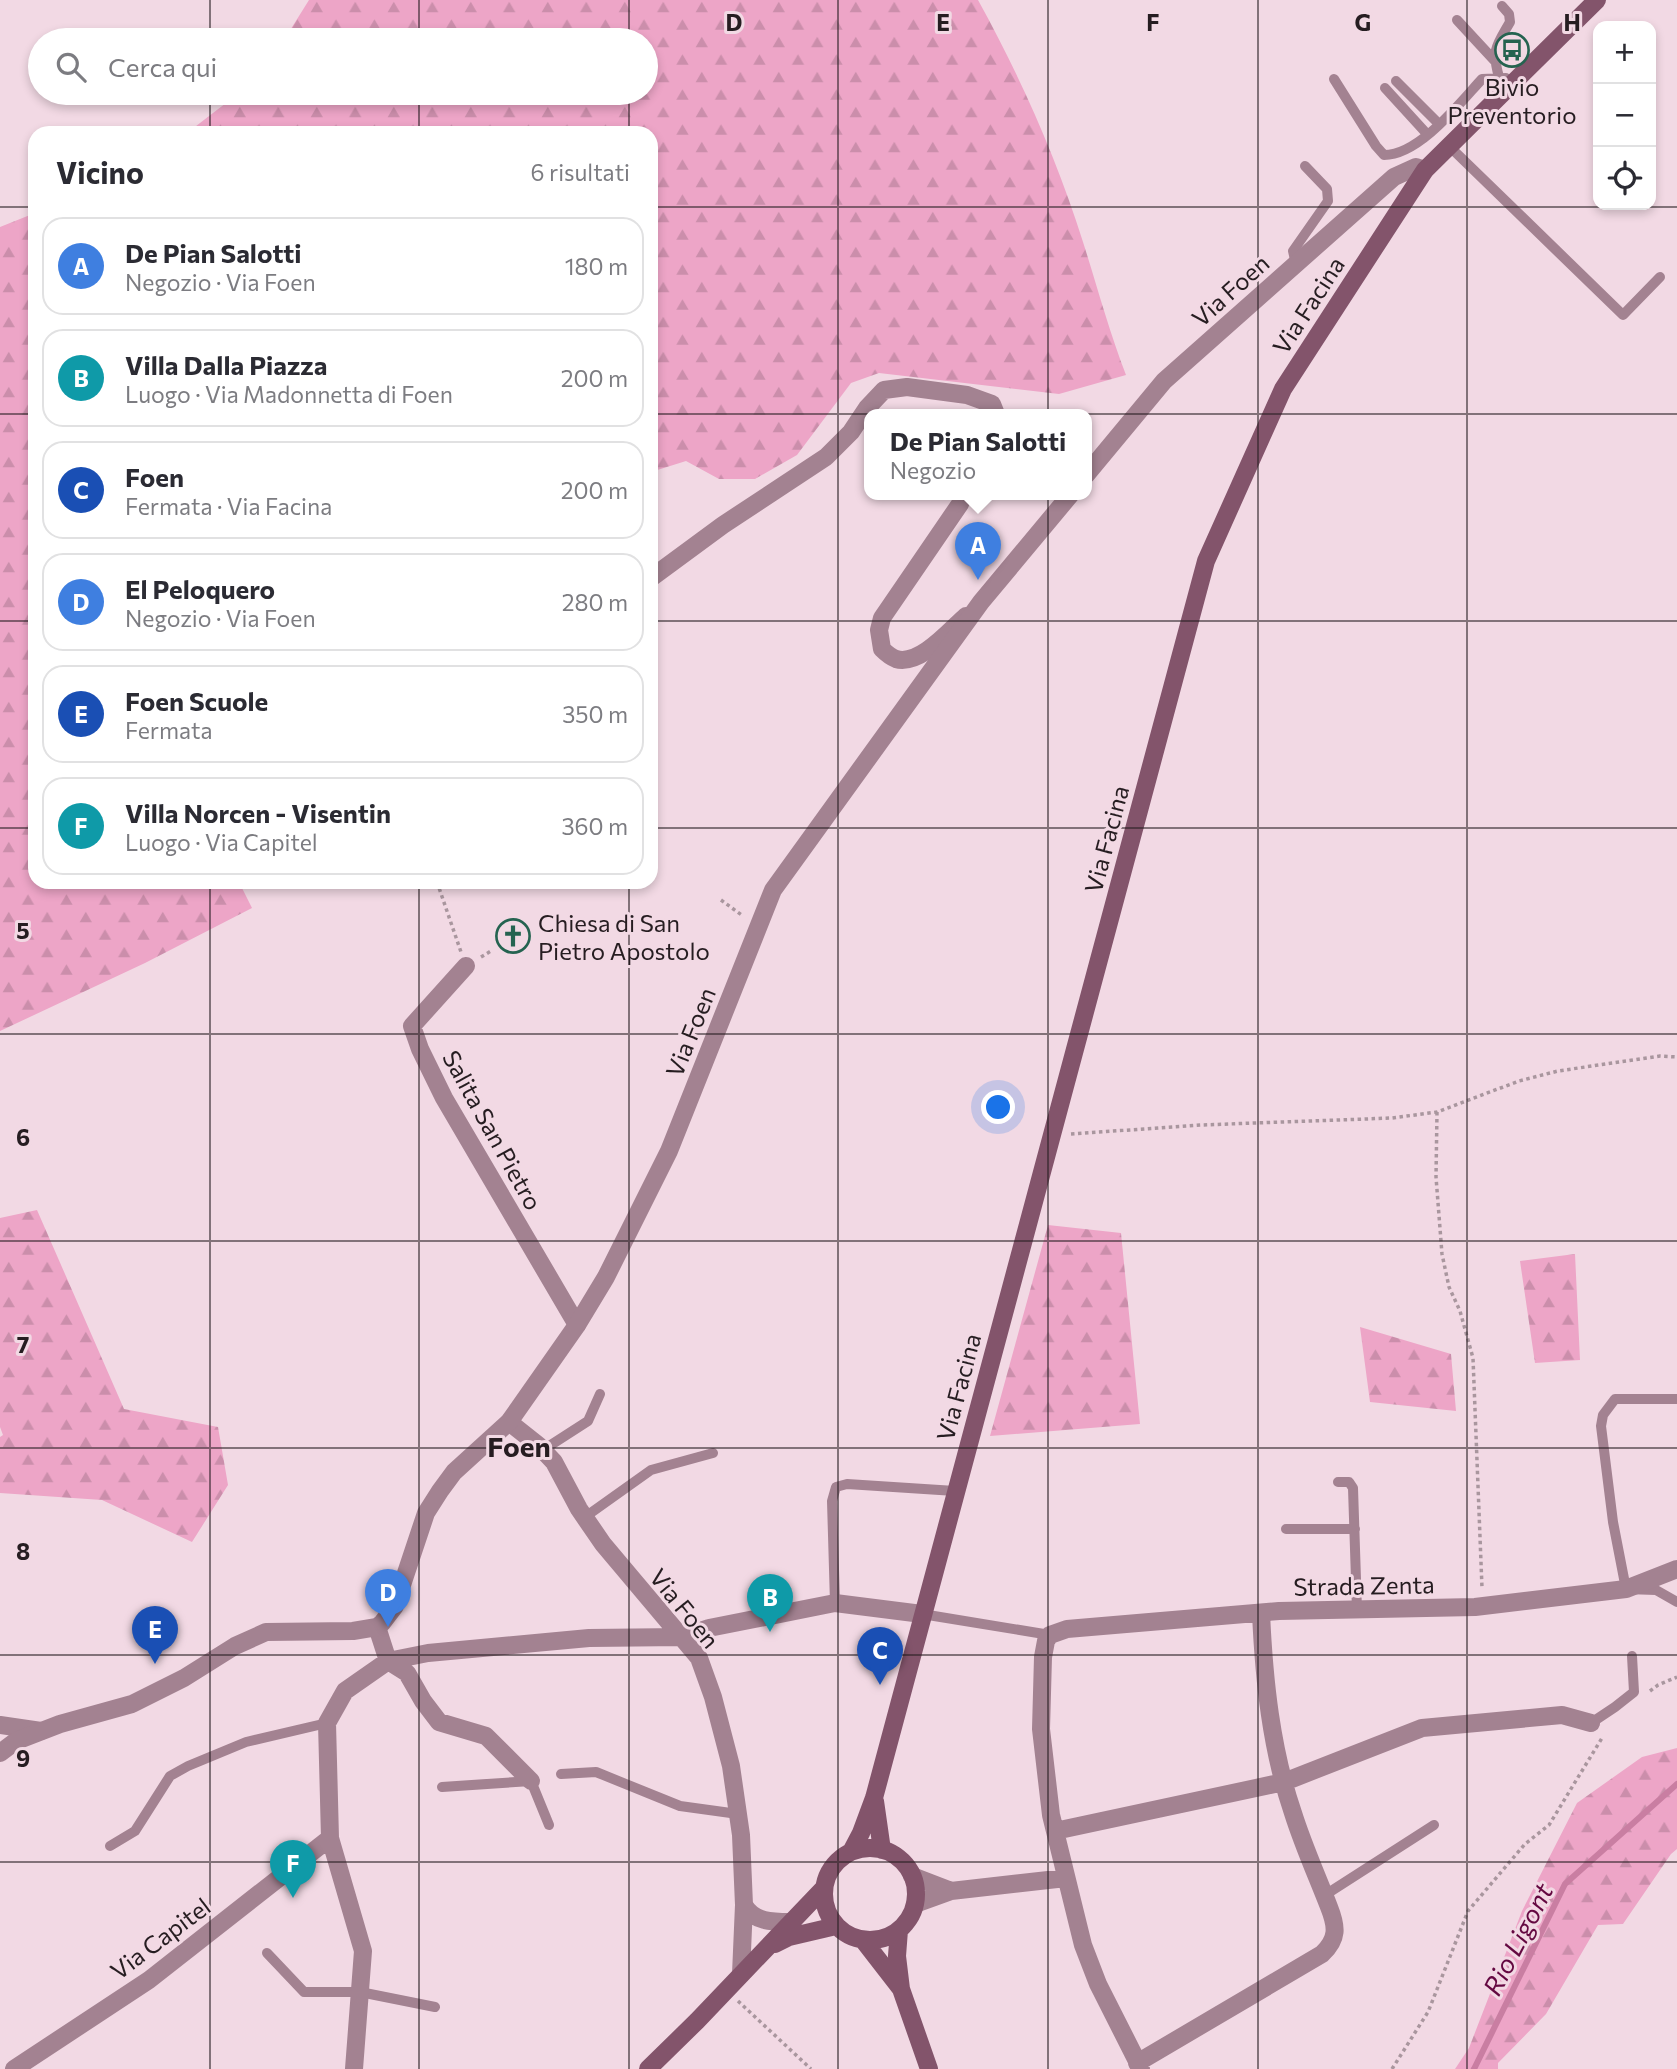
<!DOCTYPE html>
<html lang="it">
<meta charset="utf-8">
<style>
:root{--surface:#fff;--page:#f7f7f7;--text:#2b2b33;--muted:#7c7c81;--line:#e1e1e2;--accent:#0b8043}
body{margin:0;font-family:Commissioner,sans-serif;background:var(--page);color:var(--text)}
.controls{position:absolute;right:21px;top:21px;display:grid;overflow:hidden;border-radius:14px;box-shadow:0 4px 10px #0003}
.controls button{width:63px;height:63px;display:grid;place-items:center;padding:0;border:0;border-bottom:2px solid var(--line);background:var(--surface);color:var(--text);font:35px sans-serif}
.you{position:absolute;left:999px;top:1108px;width:24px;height:24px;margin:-18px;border:5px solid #fff;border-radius:50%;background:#1a73e8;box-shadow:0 0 0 10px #1a73e833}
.badge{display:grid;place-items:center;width:46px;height:46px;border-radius:50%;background:var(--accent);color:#fff;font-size:23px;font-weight:700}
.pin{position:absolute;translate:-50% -58px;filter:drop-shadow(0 2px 4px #0008)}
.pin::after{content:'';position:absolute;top:37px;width:24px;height:21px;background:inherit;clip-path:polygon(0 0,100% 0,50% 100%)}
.popup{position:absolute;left:864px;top:409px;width:228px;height:91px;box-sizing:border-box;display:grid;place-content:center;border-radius:14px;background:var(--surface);filter:drop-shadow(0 2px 5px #0005);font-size:23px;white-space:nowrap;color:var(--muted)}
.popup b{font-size:26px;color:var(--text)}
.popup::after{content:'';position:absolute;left:50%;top:100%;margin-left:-14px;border:14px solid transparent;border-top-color:var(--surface)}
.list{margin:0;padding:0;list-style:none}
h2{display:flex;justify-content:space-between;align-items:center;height:91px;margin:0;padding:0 28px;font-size:30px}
h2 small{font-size:23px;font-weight:400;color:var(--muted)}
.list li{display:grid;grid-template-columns:46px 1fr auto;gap:21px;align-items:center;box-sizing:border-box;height:98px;margin:0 14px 14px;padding:0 14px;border:2px solid var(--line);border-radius:21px}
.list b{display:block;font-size:26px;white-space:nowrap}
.list p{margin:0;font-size:23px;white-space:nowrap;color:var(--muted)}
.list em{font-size:23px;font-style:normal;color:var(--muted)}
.icon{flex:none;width:38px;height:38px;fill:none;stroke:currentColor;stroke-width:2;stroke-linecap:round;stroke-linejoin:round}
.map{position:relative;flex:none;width:1677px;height:2069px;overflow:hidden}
.search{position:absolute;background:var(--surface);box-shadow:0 4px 10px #0003;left:28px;top:28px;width:630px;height:77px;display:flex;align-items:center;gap:18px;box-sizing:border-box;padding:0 24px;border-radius:38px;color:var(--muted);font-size:26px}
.panel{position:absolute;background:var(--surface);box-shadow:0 4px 10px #0003;left:28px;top:126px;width:630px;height:763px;border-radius:21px}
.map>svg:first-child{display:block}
.forest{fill:url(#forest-firs)}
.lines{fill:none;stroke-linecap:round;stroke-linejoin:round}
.stream{stroke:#c97ea2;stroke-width:6}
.path{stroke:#a9969e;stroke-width:3.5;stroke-dasharray:3.5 3.5;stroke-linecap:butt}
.service{stroke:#a38291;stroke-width:10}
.minor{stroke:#a38291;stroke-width:18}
.tertiary{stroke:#a38291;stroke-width:18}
.secondary{stroke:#83546b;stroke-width:18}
.grid{fill:none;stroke:#261d21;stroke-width:2;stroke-opacity:0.55}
.labels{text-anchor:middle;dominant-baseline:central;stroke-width:6;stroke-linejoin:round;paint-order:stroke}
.poi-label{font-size:24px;fill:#261d21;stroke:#f2d9e4}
.street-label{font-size:24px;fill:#261d21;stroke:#f2d9e4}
.water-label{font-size:26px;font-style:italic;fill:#640841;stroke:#f2d9e4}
.quarter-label{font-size:28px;font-weight:bold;fill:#261d21;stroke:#f2d9e4}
.grid-label{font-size:23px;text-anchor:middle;font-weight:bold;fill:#261d21;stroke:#f2d9e4;stroke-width:6;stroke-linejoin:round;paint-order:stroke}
</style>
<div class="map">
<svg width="1677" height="2069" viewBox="0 0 1677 2069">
<defs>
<pattern id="forest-firs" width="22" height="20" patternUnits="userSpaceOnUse" patternTransform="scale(1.75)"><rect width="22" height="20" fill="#eda5c7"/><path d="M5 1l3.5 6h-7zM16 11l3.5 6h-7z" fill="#cb8eab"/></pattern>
</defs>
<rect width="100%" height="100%" fill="#f2d9e4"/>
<!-- forest -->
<path class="forest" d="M309,0H978C1020,76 1057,159 1083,242C1097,286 1109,331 1126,375L1059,394L879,373L851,383L797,455L755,479H719L686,461L651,472V133H187L239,93H646V40H284Z
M35,213V882H239L252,908L145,963L0,1031V227Z
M37,1210L124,1409L218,1427L228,1485L192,1542L102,1500L0,1493V1437L3,1435L0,1427V1218Z
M1048,1225L1121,1233L1140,1424L990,1436Z
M1575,1254L1580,1360L1535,1363L1520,1261Z
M1360,1327L1451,1354L1456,1411L1370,1402Z
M1677,1748V1849L1671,1854L1623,1924L1598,1925L1546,2014L1498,2063V2069H1455L1469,2048L1522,1911L1577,1803L1642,1757Z"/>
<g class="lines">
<!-- stream -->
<path class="stream" d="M1474,2069L1565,1884L1677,1784"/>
<!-- path -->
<path class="path" d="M437,882L461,952
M721,900L743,916
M481,957L491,951
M1437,1112L1436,1177L1442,1254L1449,1287L1460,1311L1473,1358L1482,1588
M1071,1134L1201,1125L1392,1118L1437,1112L1519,1081L1558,1071L1660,1056L1677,1057
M1650,1691L1658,1685L1677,1677
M738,2001L811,2069
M1392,2069L1428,2012L1468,1911L1525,1844L1549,1825L1602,1738"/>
<!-- service -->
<path class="service" d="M1457,20L1494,60
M1499,77C1491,49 1497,45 1510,22L1509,14L1502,6
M1334,79L1376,146L1384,155C1419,155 1459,104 1482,79L1506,78L1513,83
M1396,81L1439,124
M1385,88L1427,134
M1449,146L1623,315L1660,277
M1296,264L1293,251L1328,201L1327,189L1305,166
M1677,1399H1615L1603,1415L1601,1426L1613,1522L1626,1589L1656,1590L1677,1602
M543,1450L588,1421L600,1394
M1338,1482H1349L1353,1488L1357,1610
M585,1517L651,1470L713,1453
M1286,1529H1355
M835,1603L832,1501L836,1487L847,1484L955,1491
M922,1614L1050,1635
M1591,1723L1615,1707L1634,1692L1632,1656
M561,1774L596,1772L680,1806L738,1814
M442,1787L531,1781L549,1825
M110,1846L135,1831L170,1776L188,1766L246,1742L327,1723
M1325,1895L1434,1825
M267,1953L304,1992H360L435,2007"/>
<!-- minor -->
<path class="minor" d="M964,494L960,504L882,618L879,630L882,649C886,653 891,657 896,659C920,666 950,630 966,616
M651,578L723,525L826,457L851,432L867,408L884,390L907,387L967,395L992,404L996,414
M466,966L412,1026L420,1049L444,1098L577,1325
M509,1422L538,1445L554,1462L579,1509L603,1544L699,1658L713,1697L731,1766L741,1835L744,1905L741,1974
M377,1627L388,1661
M388,1661L407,1673L423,1701L439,1722L486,1736L531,1781
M0,1725L41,1731
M1055,1831L1284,1782L1422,1728L1562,1715L1591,1723
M912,1876L951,1891
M915,1904L951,1891L1066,1878
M744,1905C754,1922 772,1922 790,1922
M1137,2063L1322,1954C1338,1939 1337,1927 1329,1907C1317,1876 1303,1845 1293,1813C1271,1749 1264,1680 1261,1613
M14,2069L149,1980L330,1838
M354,2069L363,1951L330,1838L327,1723L345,1691L388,1661L428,1653L589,1638L682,1637L709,1628L835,1603L922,1614
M1141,2069L1098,1984L1083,1945L1051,1815L1041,1729L1043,1657L1046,1641L1050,1635L1067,1629L1279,1611L1475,1607L1626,1589L1677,1569"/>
<!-- tertiary -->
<path class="tertiary" d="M1086,475L1164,381L1394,177L1416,167L1425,170
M0,1753L16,1741L60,1724L132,1704L184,1678L235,1646L266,1632L353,1631L377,1627L382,1623L395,1606L426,1513L440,1491L454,1472L509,1422L577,1325L606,1277L669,1151L773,890L981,602L1071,494"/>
<!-- secondary -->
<path class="secondary" d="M875,1801L882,1850
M824 1894a46 46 0 1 1 92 0a46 46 0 1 1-92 0Z
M851,1852L861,1833L874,1798L1206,561L1283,389L1425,170L1597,0
M899,1930L897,1956L901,1989L929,2069
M863,1940L901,1989
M775,1944L789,1937L836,1926
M648,2069L697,2021L823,1889"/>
</g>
<!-- grid -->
<path class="grid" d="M210,0V40M419,0V40M629,0V40M838,0V2069M1048,0V2069M1258,0V2069M1467,0V2069M210,93V133M419,93V133M629,93V133M0,207H35M651,207H1677M0,414H35M651,414H1677M0,621H35M651,621H1677M0,828H35M651,828H1677M210,882V2069M419,882V2069M629,882V2069M0,1034H1677M0,1241H1677M0,1448H1677M0,1655H1677M0,1862H1677"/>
<!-- icons -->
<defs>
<g id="bus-ring" transform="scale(1.75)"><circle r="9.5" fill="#f2d9e4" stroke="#256350" stroke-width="1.5"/><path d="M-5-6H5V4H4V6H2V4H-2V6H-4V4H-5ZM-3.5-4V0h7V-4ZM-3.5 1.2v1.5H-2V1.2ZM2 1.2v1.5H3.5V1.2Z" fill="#256350"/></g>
<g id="church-ring" transform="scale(1.75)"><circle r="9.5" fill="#f2d9e4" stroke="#256350" stroke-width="1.5"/><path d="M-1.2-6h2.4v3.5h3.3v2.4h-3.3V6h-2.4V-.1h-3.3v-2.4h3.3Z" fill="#256350"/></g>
</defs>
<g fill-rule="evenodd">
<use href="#bus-ring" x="1512" y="50"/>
<use href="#church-ring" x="513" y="936"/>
</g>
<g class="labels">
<!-- poi labels -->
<g class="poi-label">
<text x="1512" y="86">Bivio<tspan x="1512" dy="28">Preventorio</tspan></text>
<text x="538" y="922" text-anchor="start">Chiesa di San<tspan x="538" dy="28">Pietro Apostolo</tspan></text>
</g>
<!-- street labels -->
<g class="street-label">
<text transform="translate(1230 290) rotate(-42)">Via Foen</text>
<text transform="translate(1308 305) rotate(-57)">Via Facina</text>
<text transform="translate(1106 839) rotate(-75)">Via Facina</text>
<text transform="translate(690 1032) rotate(-68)">Via Foen</text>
<text transform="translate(493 1130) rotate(61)">Salita San Pietro</text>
<text transform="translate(958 1387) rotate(-75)">Via Facina</text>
<text transform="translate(1364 1585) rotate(-1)">Strada Zenta</text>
<text transform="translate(685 1608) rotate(51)">Via Foen</text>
<text transform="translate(160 1938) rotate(-37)">Via Capitel</text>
</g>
<!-- water labels -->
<g class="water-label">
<text transform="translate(1517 1939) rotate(-63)">Rio Ligont</text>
</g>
<!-- quarter labels -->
<g class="quarter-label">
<text x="519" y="1446">Foen</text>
</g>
</g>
<g class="grid-label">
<text x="734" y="31">D</text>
<text x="943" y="31">E</text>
<text x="1153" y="31">F</text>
<text x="1363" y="31">G</text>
<text x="1572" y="31">H</text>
<text x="23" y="939">5</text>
<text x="23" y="1146">6</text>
<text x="23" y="1353">7</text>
<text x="23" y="1560">8</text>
<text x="23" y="1767">9</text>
</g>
</svg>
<div class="controls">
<button>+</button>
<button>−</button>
<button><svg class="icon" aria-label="locate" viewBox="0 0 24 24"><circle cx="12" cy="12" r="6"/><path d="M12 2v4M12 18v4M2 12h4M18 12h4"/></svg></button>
</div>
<div class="you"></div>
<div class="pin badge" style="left:978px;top:580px;background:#3f7fe0">A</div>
<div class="popup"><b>De Pian Salotti</b>Negozio</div>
<div class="pin badge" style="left:770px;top:1632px;background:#0f9aa8">B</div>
<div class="pin badge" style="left:880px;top:1685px;background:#1a4fb4">C</div>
<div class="pin badge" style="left:388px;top:1627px;background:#3f7fe0">D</div>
<div class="pin badge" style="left:155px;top:1664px;background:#1a4fb4">E</div>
<div class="pin badge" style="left:293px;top:1898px;background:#0f9aa8">F</div>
<div class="search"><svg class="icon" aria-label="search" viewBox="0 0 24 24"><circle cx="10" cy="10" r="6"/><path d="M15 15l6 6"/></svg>Cerca qui</div>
<section class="panel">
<h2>Vicino<small>6 risultati</small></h2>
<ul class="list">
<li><span class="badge" style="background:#3f7fe0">A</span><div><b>De Pian Salotti</b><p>Negozio · Via Foen</p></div><em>180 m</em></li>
<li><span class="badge" style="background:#0f9aa8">B</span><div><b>Villa Dalla Piazza</b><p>Luogo · Via Madonnetta di Foen</p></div><em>200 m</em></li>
<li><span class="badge" style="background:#1a4fb4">C</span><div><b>Foen</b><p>Fermata · Via Facina</p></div><em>200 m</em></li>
<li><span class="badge" style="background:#3f7fe0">D</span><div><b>El Peloquero</b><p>Negozio · Via Foen</p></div><em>280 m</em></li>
<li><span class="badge" style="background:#1a4fb4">E</span><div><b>Foen Scuole</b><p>Fermata</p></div><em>350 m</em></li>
<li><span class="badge" style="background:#0f9aa8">F</span><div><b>Villa Norcen - Visentin</b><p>Luogo · Via Capitel</p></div><em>360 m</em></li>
</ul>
</section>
</div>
